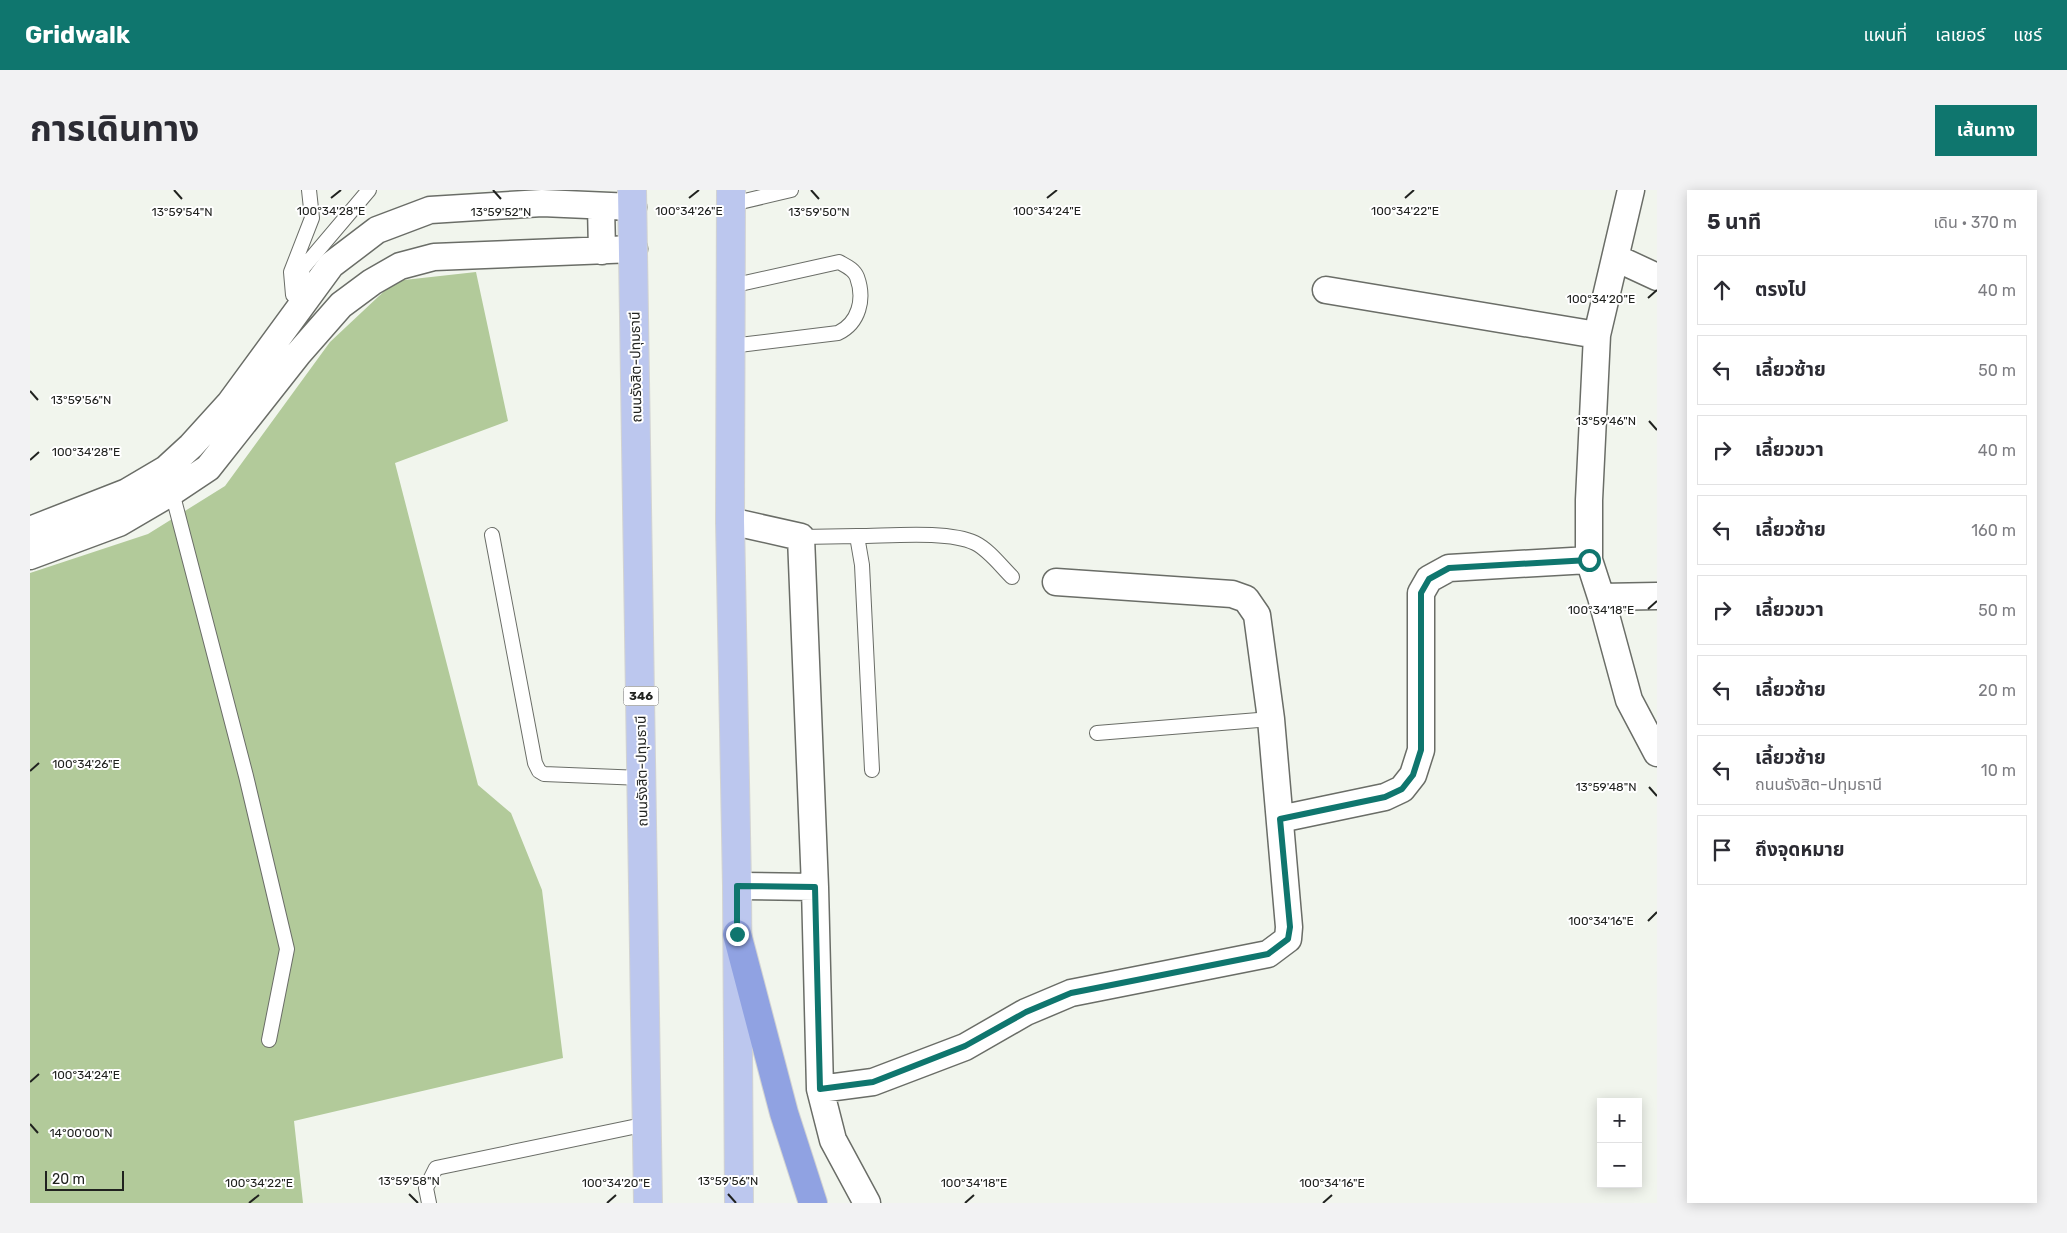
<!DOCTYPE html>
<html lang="th">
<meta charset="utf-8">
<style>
:root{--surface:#fff;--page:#f2f2f3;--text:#2b2b33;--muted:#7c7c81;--line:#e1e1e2;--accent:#0f766e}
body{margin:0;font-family:Rubik,"Noto Sans Thai",sans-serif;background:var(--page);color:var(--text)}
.controls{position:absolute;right:15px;bottom:15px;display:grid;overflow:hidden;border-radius:0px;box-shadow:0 2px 12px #0003}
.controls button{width:45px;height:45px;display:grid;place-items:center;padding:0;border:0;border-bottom:1px solid var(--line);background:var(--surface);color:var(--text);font:25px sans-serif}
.scale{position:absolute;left:15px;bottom:12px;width:79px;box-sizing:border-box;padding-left:5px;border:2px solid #20221f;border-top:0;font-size:14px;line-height:18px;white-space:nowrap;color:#20221f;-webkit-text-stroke:4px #fff;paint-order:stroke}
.stop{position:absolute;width:15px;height:15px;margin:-11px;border:4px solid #0f766e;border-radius:50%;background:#fff}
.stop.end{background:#0f766e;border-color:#fff;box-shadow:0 1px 5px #0008}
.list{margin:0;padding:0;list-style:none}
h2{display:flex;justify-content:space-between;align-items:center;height:65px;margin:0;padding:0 20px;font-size:21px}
h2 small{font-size:16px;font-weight:400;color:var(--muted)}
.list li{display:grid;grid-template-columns:32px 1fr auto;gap:15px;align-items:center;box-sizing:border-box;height:70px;margin:0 10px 10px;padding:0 10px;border:1px solid var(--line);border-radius:0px}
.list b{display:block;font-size:19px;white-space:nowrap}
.list p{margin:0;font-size:16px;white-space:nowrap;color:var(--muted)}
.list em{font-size:16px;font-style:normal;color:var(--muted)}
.icon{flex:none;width:28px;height:28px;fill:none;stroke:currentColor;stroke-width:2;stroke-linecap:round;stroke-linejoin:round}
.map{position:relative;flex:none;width:1627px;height:1013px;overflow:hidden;border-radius:0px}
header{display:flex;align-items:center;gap:30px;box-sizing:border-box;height:70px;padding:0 25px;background:var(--accent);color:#fff}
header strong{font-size:24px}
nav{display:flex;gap:28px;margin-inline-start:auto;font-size:18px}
.intro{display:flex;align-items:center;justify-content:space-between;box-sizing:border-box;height:120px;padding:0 30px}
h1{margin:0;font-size:35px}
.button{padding:12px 22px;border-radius:0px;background:var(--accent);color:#fff;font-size:18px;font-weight:700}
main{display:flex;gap:30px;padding:0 30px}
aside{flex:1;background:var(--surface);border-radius:0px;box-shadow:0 2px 12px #0003}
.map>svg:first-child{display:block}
.green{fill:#b2ca9a}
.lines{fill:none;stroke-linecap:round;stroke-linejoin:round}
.lane-casing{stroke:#6a6d67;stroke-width:16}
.street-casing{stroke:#6a6d67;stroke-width:29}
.primary-casing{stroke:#d2d3d2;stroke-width:30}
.highway-casing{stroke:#d2d3d2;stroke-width:30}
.lane{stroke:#fff;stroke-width:14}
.street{stroke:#fff;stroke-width:26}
.primary{stroke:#bcc7ee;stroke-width:28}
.highway{stroke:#90a2e2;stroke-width:28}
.route{stroke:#0f766e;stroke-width:6}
.ticks{fill:none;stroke:#20221f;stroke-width:2}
.labels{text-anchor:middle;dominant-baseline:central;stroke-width:4;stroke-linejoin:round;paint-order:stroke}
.shield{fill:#fff;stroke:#636462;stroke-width:1}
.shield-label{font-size:12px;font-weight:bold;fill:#20221f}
.street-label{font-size:14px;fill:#20221f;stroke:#fff}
.ticks-label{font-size:12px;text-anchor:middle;fill:#20221f;stroke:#fff;stroke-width:4;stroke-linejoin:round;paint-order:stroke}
</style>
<header>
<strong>Gridwalk</strong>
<nav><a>แผนที่</a><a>เลเยอร์</a><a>แชร์</a></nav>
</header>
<div class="intro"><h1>การเดินทาง</h1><a class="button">เส้นทาง</a></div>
<main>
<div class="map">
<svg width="1627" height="1013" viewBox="0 0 1627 1013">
<rect width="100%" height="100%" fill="#f1f5ed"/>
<!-- green -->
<path class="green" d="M446,82L478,231L365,273L448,595L481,623L512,700L533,868L264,931L273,1013H0V383L118,344L195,296L300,152L365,91Z"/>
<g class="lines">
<!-- lane casing -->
<g class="lane-casing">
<path id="lane" d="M702,14L761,0
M263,105L261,82L282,28L279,0
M266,115L273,78L339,0
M701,156L808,143C829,133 835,109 827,87C824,79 816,76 809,72L701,96
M142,302L216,586L257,759L239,850
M462,345L505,573L509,581L514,584L612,588
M827,346C858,346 918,340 945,353C959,360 970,375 982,387
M771,347L827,346L832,375L842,580
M1067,543L1241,529
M399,1013L396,998L406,978L617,934"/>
</g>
<!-- street casing -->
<g class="street-casing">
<path id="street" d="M1601,0L1567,145L1559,310V370L1571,407L1599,510L1627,563
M571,16L572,61
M1586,68L1627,87
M1296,100L1567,145
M700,331L771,347L785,697L790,899L803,950L837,1013
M0,340L97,302L136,279L161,256L200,213L301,75L347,40L400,20L512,13L603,17
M0,366L89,333L142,302L178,278L268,164L311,115L342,92L370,76L404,67L604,59
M1571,407L1627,406
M1250,629L1355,607L1372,599L1383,585L1391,560V403L1399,389L1419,378L1559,370
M707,696L785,697
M790,899L843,892L935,857L996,822L1041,803L1238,764L1258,749L1259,737L1241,529L1227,425L1216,409L1202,404L1026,392"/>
</g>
<!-- primary casing -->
<g class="primary-casing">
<path id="primary" d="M602,0L618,1013
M701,0L700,331L707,696L709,1013"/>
</g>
<!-- highway casing -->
<g class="highway-casing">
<path id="highway" d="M707,744L754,923L783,1013"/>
</g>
<!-- lane -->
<use href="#lane" class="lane"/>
<!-- street -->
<use href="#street" class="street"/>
<!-- primary -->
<use href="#primary" class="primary"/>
<!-- highway -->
<use href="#highway" class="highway"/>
</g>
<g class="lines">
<!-- route -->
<path class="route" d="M707,744V696L785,697L790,899L843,892L935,856L996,822L1041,803L1238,764L1258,749L1260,737L1250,629L1355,607L1372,599L1383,585L1391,560V403L1399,389L1419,378L1559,370"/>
</g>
<!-- ticks -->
<path class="ticks" d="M144,0L152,9M463,0L471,9M781,0L789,9M301,8L311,0M659,8L669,0M1017,8L1027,0M1375,8L1384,0M1618,108L1627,100M0,201L8,210M1619,231L1627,240M0,270L9,262M1618,419L1627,411M0,581L9,573M1619,597L1627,606M1618,731L1627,722M0,892L9,884M0,934L8,943M379,1004L388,1013M698,1004L706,1013M219,1013L229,1005M577,1013L586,1005M935,1013L944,1005M1293,1013L1302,1005"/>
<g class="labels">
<!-- shield labels -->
<rect class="shield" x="593.5" y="496.5" width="35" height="19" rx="4"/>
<g class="shield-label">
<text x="611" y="506">346</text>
</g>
<!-- street labels -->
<g class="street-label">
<text transform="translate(606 177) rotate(-91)">ถนนรังสิต-ปทุมธานี</text>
<text transform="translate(612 581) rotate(-91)">ถนนรังสิต-ปทุมธานี</text>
</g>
</g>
<g class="ticks-label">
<text x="301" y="25">100°34'28"E</text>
<text x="659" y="25">100°34'26"E</text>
<text x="1017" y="25">100°34'24"E</text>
<text x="1375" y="25">100°34'22"E</text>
<text x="152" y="26">13°59'54"N</text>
<text x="471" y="26">13°59'52"N</text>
<text x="789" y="26">13°59'50"N</text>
<text x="1571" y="113">100°34'20"E</text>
<text x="51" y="214">13°59'56"N</text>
<text x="1576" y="235">13°59'46"N</text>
<text x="56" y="266">100°34'28"E</text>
<text x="1571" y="424">100°34'18"E</text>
<text x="56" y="578">100°34'26"E</text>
<text x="1576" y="601">13°59'48"N</text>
<text x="1571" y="735">100°34'16"E</text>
<text x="56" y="889">100°34'24"E</text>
<text x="51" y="947">14°00'00"N</text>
<text x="379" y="995">13°59'58"N</text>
<text x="698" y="995">13°59'56"N</text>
<text x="229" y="997">100°34'22"E</text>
<text x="586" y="997">100°34'20"E</text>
<text x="944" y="997">100°34'18"E</text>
<text x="1302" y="997">100°34'16"E</text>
</g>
</svg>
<div class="controls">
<button>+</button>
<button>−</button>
</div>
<div class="scale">20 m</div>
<div class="stop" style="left:1559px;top:370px"></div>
<div class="stop end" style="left:707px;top:744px"></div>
</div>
<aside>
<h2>5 นาที<small>เดิน · 370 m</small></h2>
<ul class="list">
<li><svg class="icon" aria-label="ahead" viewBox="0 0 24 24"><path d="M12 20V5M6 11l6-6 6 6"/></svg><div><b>ตรงไป</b></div><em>40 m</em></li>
<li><svg class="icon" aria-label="left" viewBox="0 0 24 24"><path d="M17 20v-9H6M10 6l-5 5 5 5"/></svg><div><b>เลี้ยวซ้าย</b></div><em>50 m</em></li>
<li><svg class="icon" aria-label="right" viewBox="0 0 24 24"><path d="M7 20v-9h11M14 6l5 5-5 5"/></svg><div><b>เลี้ยวขวา</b></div><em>40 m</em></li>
<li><svg class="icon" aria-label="left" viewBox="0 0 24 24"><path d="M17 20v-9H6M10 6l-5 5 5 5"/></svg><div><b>เลี้ยวซ้าย</b></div><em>160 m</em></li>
<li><svg class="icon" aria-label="right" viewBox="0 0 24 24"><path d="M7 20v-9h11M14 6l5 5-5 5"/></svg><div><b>เลี้ยวขวา</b></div><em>50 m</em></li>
<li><svg class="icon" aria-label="left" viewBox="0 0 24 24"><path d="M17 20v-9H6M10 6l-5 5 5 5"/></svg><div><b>เลี้ยวซ้าย</b></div><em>20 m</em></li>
<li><svg class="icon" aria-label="left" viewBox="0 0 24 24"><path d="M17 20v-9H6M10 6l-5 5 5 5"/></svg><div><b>เลี้ยวซ้าย</b><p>ถนนรังสิต-ปทุมธานี</p></div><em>10 m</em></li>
<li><svg class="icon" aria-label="arrive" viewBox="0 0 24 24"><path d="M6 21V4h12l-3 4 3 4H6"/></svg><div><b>ถึงจุดหมาย</b></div></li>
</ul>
</aside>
</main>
